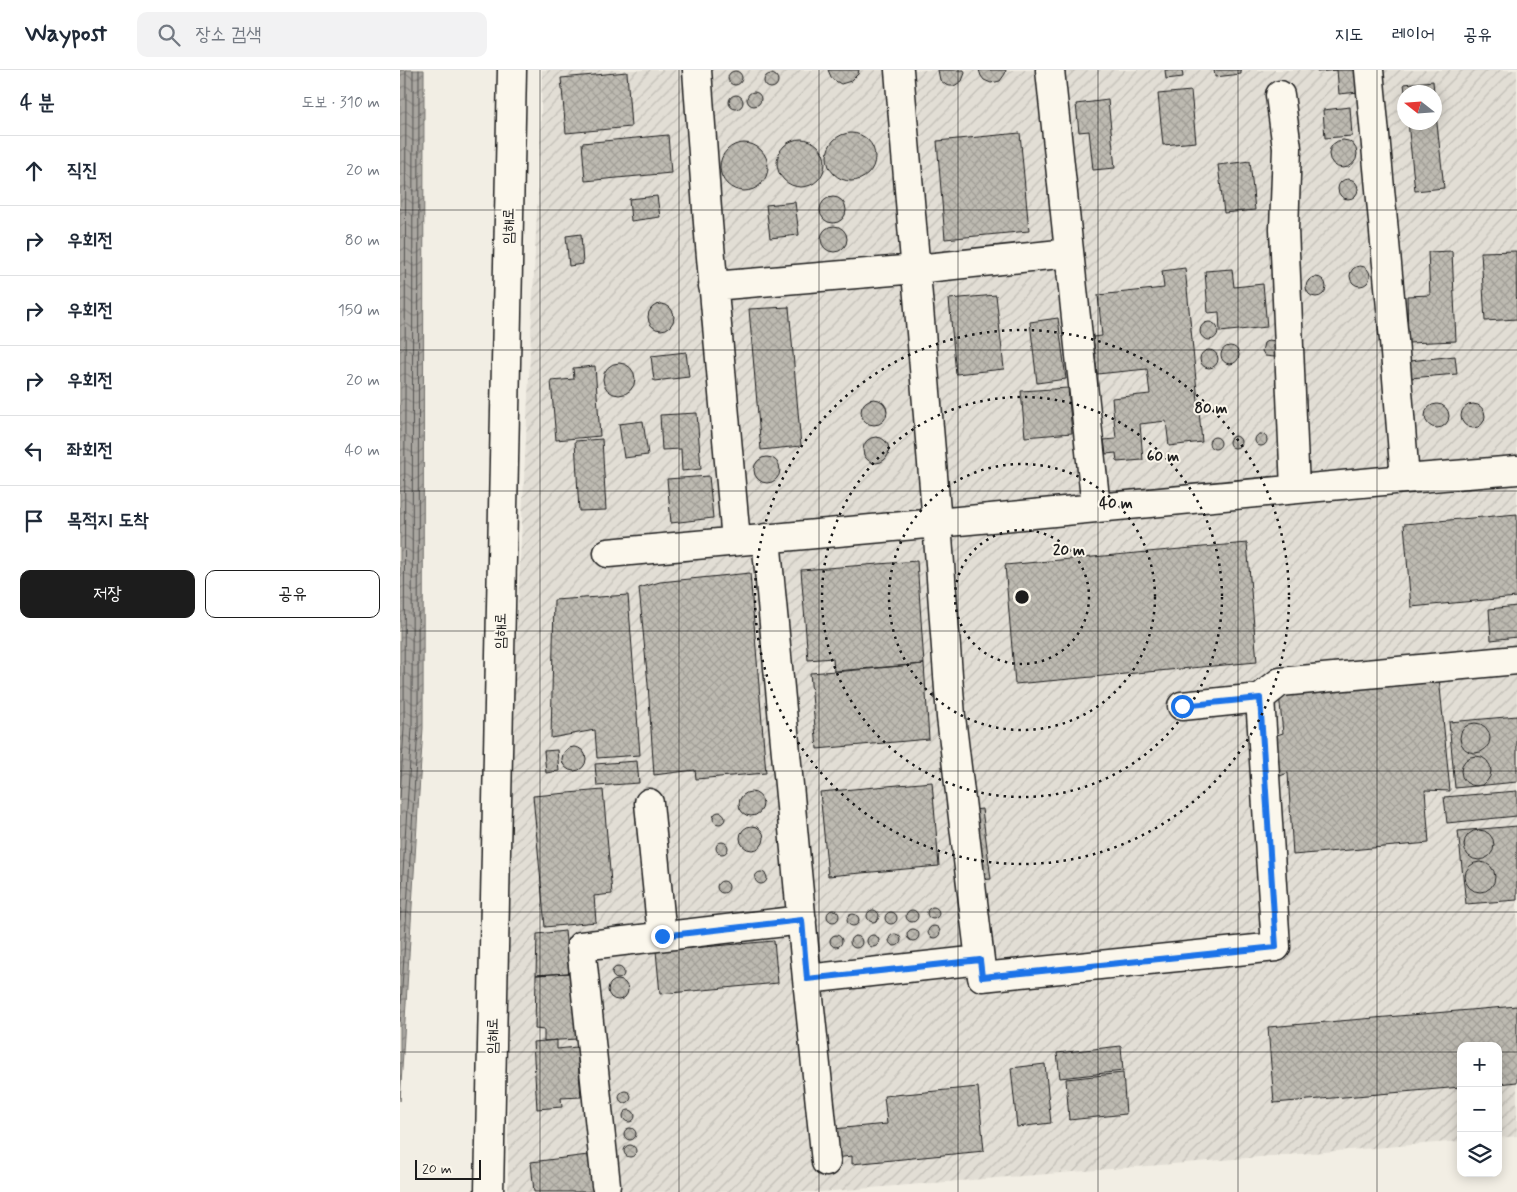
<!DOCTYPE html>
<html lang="ko">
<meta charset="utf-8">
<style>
:root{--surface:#fff;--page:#f2f2f3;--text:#1f2937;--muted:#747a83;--line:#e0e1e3;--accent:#1c1c1c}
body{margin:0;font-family:Mynerve,"Poor Story",sans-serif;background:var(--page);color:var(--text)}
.controls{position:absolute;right:15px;bottom:15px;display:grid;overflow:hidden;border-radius:10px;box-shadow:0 2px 12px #0003}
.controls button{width:45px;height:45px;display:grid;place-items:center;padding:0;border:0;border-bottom:1px solid var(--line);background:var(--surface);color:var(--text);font:25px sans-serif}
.compass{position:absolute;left:997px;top:15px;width:45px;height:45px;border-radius:50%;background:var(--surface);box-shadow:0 2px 12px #0003;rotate:287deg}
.scale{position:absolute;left:15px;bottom:12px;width:66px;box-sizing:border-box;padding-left:5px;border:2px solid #1c1c1c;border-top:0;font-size:14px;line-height:18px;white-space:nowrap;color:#1c1c1c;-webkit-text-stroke:4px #fbf7ec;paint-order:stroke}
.stop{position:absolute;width:15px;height:15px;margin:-11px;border:4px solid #1a73e8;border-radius:50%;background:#fff}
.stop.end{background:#1a73e8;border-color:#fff;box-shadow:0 1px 5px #0008}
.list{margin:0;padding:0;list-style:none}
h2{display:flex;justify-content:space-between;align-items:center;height:65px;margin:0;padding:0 20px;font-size:21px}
h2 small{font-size:16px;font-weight:400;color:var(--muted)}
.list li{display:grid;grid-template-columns:32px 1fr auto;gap:15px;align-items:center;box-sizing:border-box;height:70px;padding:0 20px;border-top:1px solid var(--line)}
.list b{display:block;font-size:19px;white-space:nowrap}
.list em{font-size:16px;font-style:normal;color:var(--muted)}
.actions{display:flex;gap:10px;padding:15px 20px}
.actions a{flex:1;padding:11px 0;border:1px solid var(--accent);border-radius:10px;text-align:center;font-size:18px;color:var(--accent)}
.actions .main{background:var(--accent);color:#fff}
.icon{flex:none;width:28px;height:28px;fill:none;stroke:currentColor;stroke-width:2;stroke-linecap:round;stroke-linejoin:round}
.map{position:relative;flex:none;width:1117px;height:1122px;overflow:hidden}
header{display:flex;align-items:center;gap:30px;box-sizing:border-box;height:70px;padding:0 25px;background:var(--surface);border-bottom:1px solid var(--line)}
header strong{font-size:24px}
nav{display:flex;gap:28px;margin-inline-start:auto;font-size:18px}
.search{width:350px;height:45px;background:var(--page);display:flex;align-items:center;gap:12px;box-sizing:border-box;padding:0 18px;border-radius:10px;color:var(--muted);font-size:19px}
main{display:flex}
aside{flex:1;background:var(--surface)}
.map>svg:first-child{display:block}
.industrial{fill:url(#industrial-furrows);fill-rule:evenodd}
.water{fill:url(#water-waves);stroke:#716f6b}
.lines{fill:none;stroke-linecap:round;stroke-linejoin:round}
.shore{stroke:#545351;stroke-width:1}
.building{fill:url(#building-cross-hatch);stroke:#1c1c1c}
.minor-casing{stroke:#1c1c1c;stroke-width:31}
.minor{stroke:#fbf7ec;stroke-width:28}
.route{stroke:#1a73e8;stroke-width:6}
.grid{fill:none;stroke:#1c1c1c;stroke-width:1;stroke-opacity:0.55}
.ring{fill:none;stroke:#1c1c1c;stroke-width:2.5;stroke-dasharray:2.5 5}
.labels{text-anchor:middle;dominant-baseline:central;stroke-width:4;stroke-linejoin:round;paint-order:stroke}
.street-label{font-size:15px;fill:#1c1c1c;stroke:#fbf7ec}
.centre{fill:#1c1c1c;stroke:#fbf7ec;stroke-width:2.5}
.ring-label{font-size:15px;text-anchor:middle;font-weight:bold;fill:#1c1c1c;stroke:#fbf7ec;stroke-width:4;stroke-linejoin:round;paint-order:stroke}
</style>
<header>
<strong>Waypost</strong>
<div class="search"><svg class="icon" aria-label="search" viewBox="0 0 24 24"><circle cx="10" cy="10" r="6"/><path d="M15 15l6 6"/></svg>장소 검색</div>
<nav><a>지도</a><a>레이어</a><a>공유</a></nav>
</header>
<main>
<aside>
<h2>4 분<small>도보 · 310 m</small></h2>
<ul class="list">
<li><svg class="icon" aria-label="ahead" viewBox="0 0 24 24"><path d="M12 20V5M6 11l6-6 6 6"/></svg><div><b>직진</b></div><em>20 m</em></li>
<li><svg class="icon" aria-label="right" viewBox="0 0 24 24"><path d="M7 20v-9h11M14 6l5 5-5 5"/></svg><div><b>우회전</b></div><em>80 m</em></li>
<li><svg class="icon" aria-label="right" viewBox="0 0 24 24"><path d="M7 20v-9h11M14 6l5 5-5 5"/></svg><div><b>우회전</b></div><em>150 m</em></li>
<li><svg class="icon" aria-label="right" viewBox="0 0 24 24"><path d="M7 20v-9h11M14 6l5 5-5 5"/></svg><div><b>우회전</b></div><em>20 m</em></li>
<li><svg class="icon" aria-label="left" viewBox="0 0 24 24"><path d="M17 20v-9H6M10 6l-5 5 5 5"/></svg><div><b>좌회전</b></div><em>40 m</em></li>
<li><svg class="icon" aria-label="arrive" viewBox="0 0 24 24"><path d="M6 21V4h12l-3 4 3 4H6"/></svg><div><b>목적지 도착</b></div></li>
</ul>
<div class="actions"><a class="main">저장</a><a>공유</a></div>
</aside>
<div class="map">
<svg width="1117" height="1122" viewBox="0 0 1117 1122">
<defs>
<pattern id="industrial-furrows" width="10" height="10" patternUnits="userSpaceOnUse" patternTransform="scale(1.25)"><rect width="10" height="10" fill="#e2ded5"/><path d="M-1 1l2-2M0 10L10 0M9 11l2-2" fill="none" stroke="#c1beb6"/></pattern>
<pattern id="water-waves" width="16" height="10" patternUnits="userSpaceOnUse" patternTransform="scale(1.25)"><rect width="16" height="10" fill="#a9a6a0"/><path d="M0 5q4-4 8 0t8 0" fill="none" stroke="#898682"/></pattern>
<pattern id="building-cross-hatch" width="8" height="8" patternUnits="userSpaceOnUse" patternTransform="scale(1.25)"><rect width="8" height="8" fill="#bdbab1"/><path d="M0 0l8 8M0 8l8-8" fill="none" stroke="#a29f98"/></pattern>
</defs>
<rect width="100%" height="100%" fill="#f2eee4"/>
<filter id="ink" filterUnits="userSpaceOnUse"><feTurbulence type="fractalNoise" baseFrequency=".02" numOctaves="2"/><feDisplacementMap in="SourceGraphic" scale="10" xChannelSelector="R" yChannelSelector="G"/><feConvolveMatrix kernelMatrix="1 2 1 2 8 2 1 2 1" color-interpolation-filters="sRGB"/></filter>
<g filter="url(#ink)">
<!-- industrial -->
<path class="industrial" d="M142,0H1117V1066L1098,1068V976H1061V1071L420,1122H108V739L140,80ZM1004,22H1034V52H1004Z"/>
<!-- water -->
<path class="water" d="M0,0H24L23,658L0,1031Z"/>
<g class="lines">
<!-- shore -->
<path class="shore" d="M0,729L4,658L6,0
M0,850L12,658L13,0
M0,951L18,658L19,0"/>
</g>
<!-- building -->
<path class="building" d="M428,0H459L458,4L451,11L441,14L432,9Z
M538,0H564L565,3L562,11L554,16H550L546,15L540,10Z
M579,0H606L605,4L600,11L591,13L584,10L581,6Z
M765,0H782L783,7L766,9Z
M814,0H841V4L815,7Z
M917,0H957L959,22L939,24L937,0L917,2Z
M328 8a7 7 0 1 1 14 0a7 7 0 1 1-14 0Z
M227,2L231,57L166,63L161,8Z
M364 11a7 7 0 1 1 14 0a7 7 0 1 1-14 0Z
M1033,11L1034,22H1005L1004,14Z
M791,21L796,72L763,75L758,24Z
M347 29a7 7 0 1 1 14 0a7 7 0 1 1-14 0Z
M329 32a7 7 0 1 1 14 0a7 7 0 1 1-14 0Z
M1034,26L1044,118L1015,121L1008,52H1034Z
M708,30L715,98L693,100L689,61L679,62L676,34Z
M950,37L952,66L925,68L923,40Z
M620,63L629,161L545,169L537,71Z
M427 87a24 24 0 1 1 48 0a24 24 0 1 1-48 0Z
M268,65L271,103L185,111L182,73Z
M377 93a24 24 0 1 1 48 0a24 24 0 1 1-48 0Z
M929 84a14 14 0 1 1 28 0a14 14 0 1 1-28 0Z
M320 97a24 24 0 1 1 48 0a24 24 0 1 1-48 0Z
M850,91L855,140L824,143L818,95Z
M938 119a10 10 0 1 1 20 0a10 10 0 1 1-20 0Z
M257,126L260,147L231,151L229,129Z
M420 140a13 13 0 1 1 26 0a13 13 0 1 1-26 0Z
M395,132L399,165L370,168L366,135Z
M421 169a13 13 0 1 1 26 0a13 13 0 1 1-26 0Z
M181,164L183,194L169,196L166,166Z
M1052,181L1056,271L1008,273L1007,226L1030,225L1028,182Z
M1116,181L1117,249L1085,251L1081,182Z
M950 206a10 10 0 1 1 20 0a10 10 0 1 1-20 0Z
M785,198L802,372L769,376L766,351L740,354L743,390L717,392L716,383L706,384L704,370L716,369L712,328L750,324L747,299L697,304L693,267L702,266L698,225L764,218L762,201Z
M832,199L834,217L863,214L867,257L820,262L819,242L808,243L805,201Z
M906 217a10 10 0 1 1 20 0a10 10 0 1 1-20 0Z
M596,225L604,299L556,304L549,229Z
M248 247a13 13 0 1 1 26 0a13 13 0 1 1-26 0Z
M389,237L401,376L361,380L349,239Z
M658,248L666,309L637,313L630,252Z
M800 261a9 9 0 1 1 18 0a9 9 0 1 1-18 0Z
M869,270L875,271L877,286L874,287L865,286L862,281L864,273Z
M821 285a9 9 0 1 1 18 0a9 9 0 1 1-18 0Z
M800 289a9 9 0 1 1 18 0a9 9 0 1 1-18 0Z
M286,282L289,307L254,311L251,286Z
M1055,286L1057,304L1010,308L1009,291Z
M203 309a16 16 0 1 1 32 0a16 16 0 1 1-32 0Z
M195,296L200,366L156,370L151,311L174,309L173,298Z
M668,318L672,363L625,367L621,321Z
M461 342a13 13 0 1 1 26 0a13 13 0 1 1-26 0Z
M1025 346a12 12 0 1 1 24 0a12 12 0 1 1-24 0Z
M1061 346a12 12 0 1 1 24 0a12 12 0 1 1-24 0Z
M297,343L301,399L282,401L281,379L262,380L260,345Z
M243,351L248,385L224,388L219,354Z
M855 370a6 6 0 1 1 12 0a6 6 0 1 1-12 0Z
M829 372a6 6 0 1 1 12 0a6 6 0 1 1-12 0Z
M463 380a13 13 0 1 1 26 0a13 13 0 1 1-26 0Z
M809 373a6 6 0 1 1 12 0a6 6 0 1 1-12 0Z
M202,369L206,440L179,441L175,371Z
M354 400a13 13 0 1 1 26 0a13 13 0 1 1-26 0Z
M309,406L313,448L271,453L267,409Z
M1117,444V527L1011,537L1004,454Z
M847,473L857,592L615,614L605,495Z
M517,491L524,594L434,602L433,588L408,590L401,500Z
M350,503L366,703L296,709L295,700L254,705L248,614L239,518L260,512Z
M228,525L240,685L197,688L195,660L151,668L154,530Z
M1117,536V567L1091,570L1089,539Z
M524,594L529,669L417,679L410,603Z
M1039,607L1050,721L1025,720L1029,773L893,785L888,703L877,707L874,666L883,663L879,624Z
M1117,646V712L1055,718L1049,652Z
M1060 668a15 15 0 1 1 30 0a15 15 0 1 1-30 0Z
M162 689a12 12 0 1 1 24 0a12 12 0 1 1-24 0Z
M157,680L159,701L146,703L144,681Z
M1061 701a15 15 0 1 1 30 0a15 15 0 1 1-30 0Z
M237,691L239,713L197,716L195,694Z
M532,712L539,796L428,806L420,722Z
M203,720L212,824L194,826L196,852L145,857L133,726Z
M1117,721V746L1047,753L1044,727Z
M339 734a12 12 0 1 1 24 0a12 12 0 1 1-24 0Z
M582,739L591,809L572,811L564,741Z
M313 748a6 6 0 1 1 12 0a6 6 0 1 1-12 0Z
M1117,756V830L1066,834L1058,761Z
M340 768a12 12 0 1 1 24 0a12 12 0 1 1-24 0Z
M1064 775a15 15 0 1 1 30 0a15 15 0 1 1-30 0Z
M316 778a6 6 0 1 1 12 0a6 6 0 1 1-12 0Z
M1065 807a15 15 0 1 1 30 0a15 15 0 1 1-30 0Z
M355 808a6 6 0 1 1 12 0a6 6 0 1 1-12 0Z
M317 817a6 6 0 1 1 12 0a6 6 0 1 1-12 0Z
M527 843a6 6 0 1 1 12 0a6 6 0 1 1-12 0Z
M467 846a6 6 0 1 1 12 0a6 6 0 1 1-12 0Z
M427 846a6 6 0 1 1 12 0a6 6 0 1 1-12 0Z
M506 846a6 6 0 1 1 12 0a6 6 0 1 1-12 0Z
M485 848a6 6 0 1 1 12 0a6 6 0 1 1-12 0Z
M447 850a6 6 0 1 1 12 0a6 6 0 1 1-12 0Z
M528 862a6 6 0 1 1 12 0a6 6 0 1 1-12 0Z
M507 865a6 6 0 1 1 12 0a6 6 0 1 1-12 0Z
M165,861L169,903L136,905L137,864Z
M489 870a6 6 0 1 1 12 0a6 6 0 1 1-12 0Z
M467 871a6 6 0 1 1 12 0a6 6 0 1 1-12 0Z
M430 871a6 6 0 1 1 12 0a6 6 0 1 1-12 0Z
M450 872a6 6 0 1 1 12 0a6 6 0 1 1-12 0Z
M374,871L378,913L260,924L256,881Z
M212 903a6 6 0 1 1 12 0a6 6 0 1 1-12 0Z
M169,903L177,969L144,971V960L135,959L136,905Z
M208 920a10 10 0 1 1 20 0a10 10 0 1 1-20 0Z
M1117,936V1012L1098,1014V976H1061V1017L874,1033L868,957Z
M157,970V979L177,977L181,1027L161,1028L162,1037L137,1039L133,972Z
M721,976L723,1001L660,1008L657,983Z
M645,994L651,1053L617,1057L611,998Z
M723,1003L726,1044L669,1050L666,1009Z
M578,1017L584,1081L452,1094V1086L435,1088L433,1059L487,1054L484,1026Z
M219 1027a6 6 0 1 1 12 0a6 6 0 1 1-12 0Z
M223 1046a6 6 0 1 1 12 0a6 6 0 1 1-12 0Z
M224 1064a6 6 0 1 1 12 0a6 6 0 1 1-12 0Z
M224 1081a6 6 0 1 1 12 0a6 6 0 1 1-12 0Z
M188,1085L193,1122H134L131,1092Z"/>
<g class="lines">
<!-- minor casing -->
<g class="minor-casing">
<path id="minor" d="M297,0L308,153L336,471
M499,0L537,453L1005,409L1117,400
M650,0L696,438
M969,0L994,270L1005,409
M880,25L887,78L884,159L895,419
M313,216L516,199L669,183
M366,468L407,909L580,890
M208,483L537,453L551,647L582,907L876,877L860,628
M782,636L860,628L880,612L1117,590
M249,733L262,866
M407,909L426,1092
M206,1115L181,876L402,850
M89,1122L112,0"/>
</g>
<!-- minor -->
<use href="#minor" class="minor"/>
</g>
</g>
<g class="lines" filter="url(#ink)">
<!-- route -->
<path class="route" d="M262,866L402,850L407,909L580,890L582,907L876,877L860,628L782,636"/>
</g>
<!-- grid -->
<path class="grid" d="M140,0V1122M279,0V1122M419,0V1122M558,0V1122M698,0V1122M838,0V1122M977,0V1122M0,140H1117M0,280H1117M0,421H1117M0,561H1117M0,701H1117M0,842H1117M0,982H1061M1098,982H1117"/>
<!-- distance rings -->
<g class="ring">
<circle cx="622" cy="527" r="67"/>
<circle cx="622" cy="527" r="133"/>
<circle cx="622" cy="527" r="200"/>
<circle cx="622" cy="527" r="267"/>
</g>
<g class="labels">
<!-- street labels -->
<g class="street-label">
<text transform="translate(109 156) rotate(-89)">임해로</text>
<text transform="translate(101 561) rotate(-89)">임해로</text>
<text transform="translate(93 966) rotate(-89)">임해로</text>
</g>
</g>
<circle cx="622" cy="527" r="8" class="centre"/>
<g class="ring-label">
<text x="811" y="343">80 m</text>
<text x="763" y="391">60 m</text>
<text x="716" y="438">40 m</text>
<text x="669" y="485">20 m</text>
</g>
</svg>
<div class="controls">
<button>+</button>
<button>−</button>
<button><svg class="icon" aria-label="layers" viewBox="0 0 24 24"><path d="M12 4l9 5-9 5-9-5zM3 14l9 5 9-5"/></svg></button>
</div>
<svg class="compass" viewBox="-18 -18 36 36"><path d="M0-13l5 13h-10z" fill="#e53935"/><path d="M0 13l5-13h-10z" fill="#747a83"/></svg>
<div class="scale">20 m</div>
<div class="stop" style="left:782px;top:636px"></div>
<div class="stop end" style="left:262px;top:866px"></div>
</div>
</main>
